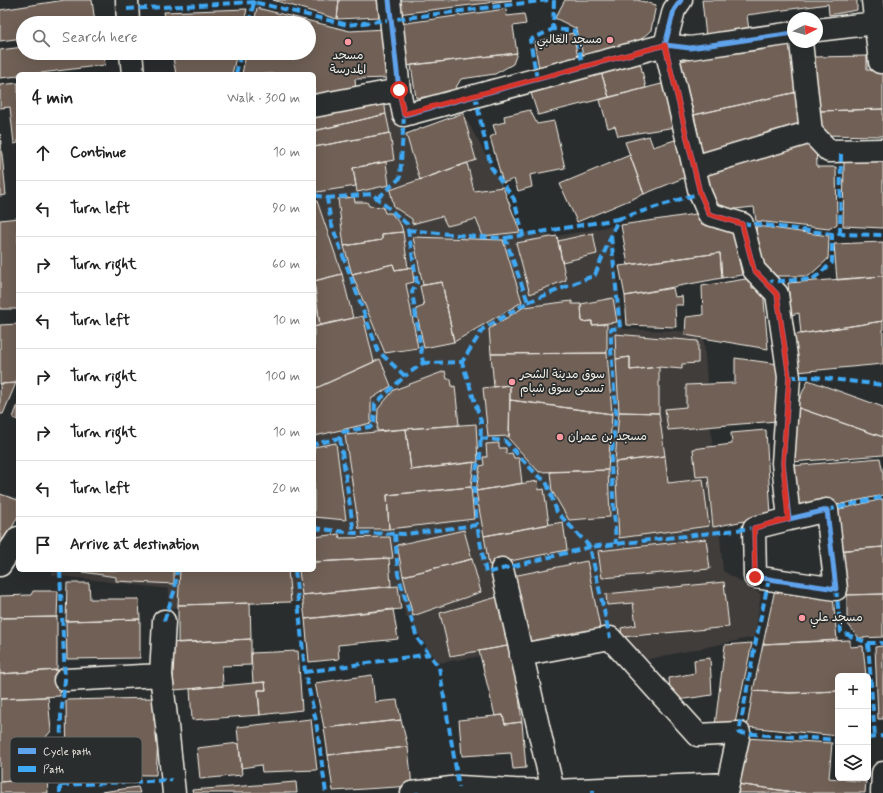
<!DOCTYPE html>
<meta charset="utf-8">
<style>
:root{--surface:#fff;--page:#f2f2f2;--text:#222;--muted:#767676;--line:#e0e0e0}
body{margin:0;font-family:Mynerve,"Playpen Sans Arabic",sans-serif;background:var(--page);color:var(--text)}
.controls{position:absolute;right:12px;bottom:12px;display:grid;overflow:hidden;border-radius:6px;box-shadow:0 4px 16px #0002}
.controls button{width:36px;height:36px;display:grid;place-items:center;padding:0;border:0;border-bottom:1px solid var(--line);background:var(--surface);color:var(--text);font:20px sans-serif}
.compass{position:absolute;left:787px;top:12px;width:36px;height:36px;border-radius:50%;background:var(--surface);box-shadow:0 4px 16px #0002;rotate:84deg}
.stop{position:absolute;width:12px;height:12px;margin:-9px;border:3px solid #d93025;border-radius:50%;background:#fff}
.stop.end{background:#d93025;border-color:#fff;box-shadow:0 1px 4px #0008}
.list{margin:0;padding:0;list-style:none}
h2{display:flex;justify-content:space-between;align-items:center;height:52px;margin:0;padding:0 16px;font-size:17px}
h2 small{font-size:13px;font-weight:400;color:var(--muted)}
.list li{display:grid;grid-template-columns:26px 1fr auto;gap:12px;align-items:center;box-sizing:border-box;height:56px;padding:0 16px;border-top:1px solid var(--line)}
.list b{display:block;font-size:15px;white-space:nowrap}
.list em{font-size:13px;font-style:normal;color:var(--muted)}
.icon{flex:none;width:22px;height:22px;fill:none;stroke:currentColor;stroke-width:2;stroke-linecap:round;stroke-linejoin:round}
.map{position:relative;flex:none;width:883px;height:793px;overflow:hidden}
.search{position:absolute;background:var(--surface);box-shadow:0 4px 16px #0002;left:16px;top:16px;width:300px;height:44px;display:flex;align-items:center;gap:10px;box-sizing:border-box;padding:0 14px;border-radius:22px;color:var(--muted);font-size:15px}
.panel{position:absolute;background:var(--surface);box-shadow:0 4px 16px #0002;left:16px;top:72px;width:300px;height:500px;border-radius:6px}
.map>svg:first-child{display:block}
.built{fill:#3f3c3a}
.building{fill:#706057;stroke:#f4f1e8}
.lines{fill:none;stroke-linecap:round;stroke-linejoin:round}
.minor-casing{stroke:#f4f1e8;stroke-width:25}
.major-casing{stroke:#f4f1e8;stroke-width:25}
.minor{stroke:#2a2d2e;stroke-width:22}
.major{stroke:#2a2d2e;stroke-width:22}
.quiet{stroke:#3fa9f5;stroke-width:4;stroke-dasharray:8 4;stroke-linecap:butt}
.cycleway-casing{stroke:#2a2d2e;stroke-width:8}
.cycleway{stroke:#60a3ed;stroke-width:5}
.route{stroke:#d93025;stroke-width:5}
.poi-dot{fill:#ff9aa2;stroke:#2a2d2e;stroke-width:1.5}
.labels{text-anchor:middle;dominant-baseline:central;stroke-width:3.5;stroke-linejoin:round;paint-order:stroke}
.poi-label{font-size:12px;fill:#f4f1e8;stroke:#2a2d2e;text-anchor:start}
.key{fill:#2a2d2e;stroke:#676866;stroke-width:1}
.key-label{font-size:11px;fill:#f4f1e8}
</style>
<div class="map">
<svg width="883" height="793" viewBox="0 0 883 793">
<rect width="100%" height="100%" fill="#2a2d2e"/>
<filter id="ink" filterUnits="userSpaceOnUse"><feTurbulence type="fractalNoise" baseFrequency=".025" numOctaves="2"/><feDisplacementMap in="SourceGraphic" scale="8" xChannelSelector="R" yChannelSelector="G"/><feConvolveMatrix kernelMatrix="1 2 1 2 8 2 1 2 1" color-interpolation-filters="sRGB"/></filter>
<g filter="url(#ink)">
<!-- built -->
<path class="built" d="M384,100L406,134L463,113L503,187L520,232L557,236L612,226L623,329L703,332L723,571L761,594L755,637L630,663L605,637L438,663L406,616L398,589L295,602L170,608L169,589L52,575V570H314V111Z"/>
<!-- building -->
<path class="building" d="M65,0H92L95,23H23V38L0,41V10Z
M273,0H339L337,19Z
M339,0H379L380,17L337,19Z
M395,0H512L398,14Z
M565,0H637L656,5L651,30L631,49L584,60L577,29L555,18Z
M702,0H857V10L829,15L828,4L747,15L749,31L706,37Z
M257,8L350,31L385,29L389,78L355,79L356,91L314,95V74H242L246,53H309V23H254Z
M247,9L244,23H166L164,12Z
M506,9L507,16L524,14L526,24L513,26L517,53L405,66L399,24Z
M573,33L579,63L540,73L534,42Z
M789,41L797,92L694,115L680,61Z
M23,47V53H104L105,65L33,74H18V76L0,78V50Z
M172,53H237L232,74H176Z
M517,53L513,64L495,74L461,79L452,94L416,98L411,65Z
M867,56V70H883V109L819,111L815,57Z
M639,58L646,88L609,97L600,69Z
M600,69L609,97L538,115L529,87Z
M669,82L676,127L618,136L615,126L608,128L600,100Z
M18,83V143L14,144L10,107L0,108V85Z
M797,92L803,131L703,156L694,115Z
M384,100L386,114L314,131V114Z
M883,109V136L820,135L819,111Z
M530,110L537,124L554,121L565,168L530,175L532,187L518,191L514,179L503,183L490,137L496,134L493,125L505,122L504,116Z
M463,113L476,160L420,180L406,134Z
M386,114L390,133L314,147V131Z
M390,133L394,160L353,168L356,186L317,192L314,190V147Z
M0,134L6,195L0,196Z
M649,136L653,147L678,139L686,177L644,194L625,142Z
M809,136L816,146L817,167H836L837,224L829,229L756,221L754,207L716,211L702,169Z
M630,155L644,194L577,222L560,184Z
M883,160V228L843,226L844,162Z
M386,162L389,185L357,192L353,168Z
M467,163L474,191L503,187L520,232L483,236L476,219L447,226L442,216L412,224V219L394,207L390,190Z
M354,197L355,202H367L369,206L383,207L385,213H391L401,225L403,232L382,234V240L344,246L338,199Z
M317,201L342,274L314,281V202Z
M702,213L714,222L716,229L732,227L742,275L722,278L720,253L628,265L621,225Z
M18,218V309H0V220Z
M757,226L829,236L828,259L809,276H764L753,244Z
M403,232L408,268L395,270L393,264L352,274L344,246L382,240V234Z
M593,233L597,254L562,262L558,241Z
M557,236L566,280L530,294L516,243Z
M413,237L503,240L522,302L454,342L442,282L423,285Z
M883,242V276L837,280L834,244Z
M720,253L722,278L625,296L619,266Z
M393,264L395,270L412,267L414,282L406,284L418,348L385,353L352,274Z
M342,274L353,318L320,325L314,281Z
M883,276V321L801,334L799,313L791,315L788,283Z
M752,278V288H763L768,349L685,335L686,317L703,315L702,286Z
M442,282L454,342L424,348L416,309L424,306L420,286Z
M314,285L320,325L314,327Z
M673,288L675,297L682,296L683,305H675L676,327L627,325L625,296Z
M613,298L617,322L592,325V321L582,322L581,304Z
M572,301V304H581L582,322L592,321V325L607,324V353L491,354L489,329L524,307Z
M363,316L374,362L314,389V327Z
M883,321V364L797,372L793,335Z
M18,324V375L16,383L0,384V325Z
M615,334L698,341V363L682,364V369L659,367L630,370V357L616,359Z
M607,353L612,414L510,400V385L494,387L491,354Z
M630,357V370L659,367V413L619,412L616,359Z
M735,358L778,364L777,421L668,430L665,409L686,407V385L735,383Z
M380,359L391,386L371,399V423L315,436L314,389Z
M445,371L447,379H451L452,387L455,386L459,425L377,431L378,409L394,390Z
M808,380L883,407V437L796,407Z
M16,383L3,414H0V384Z
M510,385L509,436L488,437L483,388Z
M510,400L612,414L608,470L539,472L509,439Z
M18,404V420L13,418Z
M796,407L883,437V455L791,462Z
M619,412L659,413L665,456L615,462Z
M476,424L478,462L411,470L406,429Z
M406,429L411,470L474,462L471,487L387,495L389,529H359L345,435Z
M766,430L771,516L713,527L708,476L696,477L693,449L732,444L731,433Z
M336,443L346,520L314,517V447Z
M499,443V448H506V454L512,453L514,458H519L522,483L476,491L480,466L484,465L483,457H487L486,444Z
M665,456L668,483L703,479L709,526L619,538L615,462Z
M880,458L883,474V495L804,512L794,506L791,466Z
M608,470L610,517L569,520L552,491L550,472Z
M538,481L539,490L544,489L549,524L484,536L476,491Z
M471,487L474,519L389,529L387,495Z
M0,494L18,500V516L0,551Z
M883,499V547L835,551L836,510Z
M563,522L567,550L489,565L484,536Z
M464,530L472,559L403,576L397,545Z
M339,534L340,538L390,537L393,558L314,562V537Z
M706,539L710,569L602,578L598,551Z
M883,547V594L841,595L835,551Z
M389,558L391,586L302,595L299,570H314V562Z
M472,559L481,592L413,616L403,576Z
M587,561L601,633L528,647L513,576Z
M84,570H174V584L116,581V577L83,572Z
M180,570H288L291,602L178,605Z
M724,582L729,627L622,637L621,628L636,625L633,603L607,605L606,594Z
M67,583H89L90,599H139L140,619L66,621Z
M398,586L401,609L305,619L302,595Z
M775,589L833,596L837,640L763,644Z
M33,591H58L57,617L0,618V596L31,595Z
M883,594V637L859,638L847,623V595Z
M501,596L513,645L450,656L440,613Z
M250,603L251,639L178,643V605Z
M393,609L398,639L338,645L339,659L309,662L305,619Z
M57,617V670L0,674V618Z
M140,619V658L67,659L66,621Z
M251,639V665L222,666L223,686L174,690L173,673L168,674L166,643Z
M850,640V647L863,646L866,676H838V691L790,693L753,691L763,644Z
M752,643L734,728L715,725L725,645Z
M513,645L522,722L505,724L503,715L495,716L479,651Z
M883,646V719H878L875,647Z
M298,651L302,710L260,715L258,690H266L265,682L253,683L251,653Z
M710,658L712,695L671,701L669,678L695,673L694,660Z
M57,670L60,696L0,699V674Z
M372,675L375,702L397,700L401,720L324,728L315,683Z
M265,682L266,690H258L260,715L192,720L190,689Z
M753,691L790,693L838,691V736L747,727Z
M48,697L51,731L46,737L47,778L0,782V699Z
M153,698L154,721H159L156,775L67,774L66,700Z
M503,715L505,724L522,722L526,768L513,769L511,753L462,756L459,720Z
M311,719L317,770L262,772L261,765L241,768L237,727Z
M401,720L408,747L328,755L324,728Z
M744,738L832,743L829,778L866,782L865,793H800L737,784Z
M239,743L242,775L200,779L197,748Z
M408,747L412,786L333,791L328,755Z
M47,778L48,793H0V782Z
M296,782L297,793H193L192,790Z
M737,784L800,793H735Z
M138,787L140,793H94Z"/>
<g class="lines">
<!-- minor casing -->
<g class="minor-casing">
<path id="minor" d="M389,0L399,90L404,115L665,45L690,48L793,33
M681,0L674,10L665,45L700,193L709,214L742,224L754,270L777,294L789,377L783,463L789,519L754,528L755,577L836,589L827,510L789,519
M873,0L880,62L883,61
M817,30L876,23
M801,42L811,132L829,151L883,150
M314,106L399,90
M694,167L811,132
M502,569L553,791L514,790V793
M164,621L161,675L167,726L174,793
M521,655L610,638L698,735L739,733L726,793
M65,680L161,675
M553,791L728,784
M412,793L459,787L514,790
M882,793L883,773"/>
</g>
<!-- major casing -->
<g class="major-casing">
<path id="major" d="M127,0L128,23
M131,53L133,74
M0,565L18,538"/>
</g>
<!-- minor -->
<use href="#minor" class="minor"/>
<!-- major -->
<use href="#major" class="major"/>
<!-- quiet -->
<path class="quiet" d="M554,0L553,29L575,31L583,67
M127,9L254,2V0
M249,23L254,2L348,25L549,0
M236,74L241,53
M537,79L530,40L553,29
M475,96L491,167L514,199L523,235
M314,195L327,198L331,223L378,351L405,376L375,404L374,426L343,432L340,438L314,444
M327,198L372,194L407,224L417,283L412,291L423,363L405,376
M378,198L400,178L404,115
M742,224H757L832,234L883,235
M408,230L479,237L505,238L528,302L483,329L462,362
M840,234L841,151
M611,236L620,328L611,329V350L616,412L611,463L616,544
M505,238L618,219
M765,282L813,279L832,263V234
M528,302L595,275L618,219L700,193
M423,363L462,362L481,421L480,463L477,465L474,490L477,525
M789,377H814L883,385
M340,438L354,533
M480,438L505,441L538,476L546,481L557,512L590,547L610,638
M827,510L883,497
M314,528L354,533L405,534L477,525L486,573L590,547L754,528
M395,534L398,574L417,638L439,667L459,787
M60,570L65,680L61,716L60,793
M295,570L305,672L316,721L326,793
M769,579L756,640L739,733L838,740
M836,589L841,632L868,643H883
M164,621L175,589L177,570
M868,643L875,737
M305,672L430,654
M868,738L883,736
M61,785L172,780
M593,790V793
M417,792V793"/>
<!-- cycleway casing -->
<g class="cycleway-casing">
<path id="cycleway" d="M389,0L399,90L404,115L665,45L690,48L793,33
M681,0L674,10L665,45L700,193L709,214L742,224L754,270L777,294L789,377L783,463L789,519L754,528L755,577L836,589L827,510L789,519"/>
</g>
<!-- cycleway -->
<use href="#cycleway" class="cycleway"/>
</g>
</g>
<g class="lines" filter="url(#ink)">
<!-- route -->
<path class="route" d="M399,90L404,114L665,45L700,193L709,214L742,224L754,270L777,294L789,377L783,463L788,519L754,528L755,577"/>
</g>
<!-- markers -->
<g class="poi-dot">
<circle cx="610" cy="40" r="4"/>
<circle cx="348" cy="42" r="4"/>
<circle cx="512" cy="382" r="4"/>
<circle cx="560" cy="437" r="4"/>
<circle cx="802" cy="618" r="4"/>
</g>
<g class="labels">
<!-- poi labels -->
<g class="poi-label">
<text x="602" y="40" text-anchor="end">مسجد الغالبي</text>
<text x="348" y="56" text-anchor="middle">مسجد<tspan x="348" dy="14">المدرسة</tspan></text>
<text x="520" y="375">سوق مدينة الشحر<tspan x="520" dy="14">تسمى سوق شبام</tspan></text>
<text x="568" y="437">مسجد بن عمران</text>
<text x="810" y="618">مسجد علي</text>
</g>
</g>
<!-- legend -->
<rect x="10" y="737" width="132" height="46" rx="6" class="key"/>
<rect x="18" y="748" width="18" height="6" fill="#60a3ed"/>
<rect x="18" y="766" width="18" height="6" fill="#3fa9f5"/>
<g class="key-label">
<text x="43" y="755">Cycle path</text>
<text x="43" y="773">Path</text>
</g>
</svg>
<div class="controls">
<button>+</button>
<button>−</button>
<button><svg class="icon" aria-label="layers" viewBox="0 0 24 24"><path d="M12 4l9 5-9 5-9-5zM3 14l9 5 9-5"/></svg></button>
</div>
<svg class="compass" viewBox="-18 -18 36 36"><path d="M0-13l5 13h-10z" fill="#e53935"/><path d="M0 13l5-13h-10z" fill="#767676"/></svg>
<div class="stop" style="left:399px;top:90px"></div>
<div class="stop end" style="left:755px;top:577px"></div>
<div class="search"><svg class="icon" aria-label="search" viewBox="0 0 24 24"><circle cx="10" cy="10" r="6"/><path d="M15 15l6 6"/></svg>Search here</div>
<section class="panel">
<h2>4 min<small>Walk · 300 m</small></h2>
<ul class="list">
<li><svg class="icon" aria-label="ahead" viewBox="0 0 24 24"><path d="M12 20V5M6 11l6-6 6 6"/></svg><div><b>Continue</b></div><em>10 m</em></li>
<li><svg class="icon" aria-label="left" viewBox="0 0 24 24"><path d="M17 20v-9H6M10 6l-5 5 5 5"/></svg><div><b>Turn left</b></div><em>90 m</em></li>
<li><svg class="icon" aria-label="right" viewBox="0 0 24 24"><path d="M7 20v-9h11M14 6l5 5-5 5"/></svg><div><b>Turn right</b></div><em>60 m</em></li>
<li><svg class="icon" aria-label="left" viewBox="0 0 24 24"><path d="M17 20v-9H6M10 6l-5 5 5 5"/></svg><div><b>Turn left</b></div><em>10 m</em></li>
<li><svg class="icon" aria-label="right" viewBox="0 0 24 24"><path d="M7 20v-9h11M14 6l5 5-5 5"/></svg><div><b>Turn right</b></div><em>100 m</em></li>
<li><svg class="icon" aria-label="right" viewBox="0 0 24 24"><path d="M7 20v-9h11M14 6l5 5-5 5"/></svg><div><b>Turn right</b></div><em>10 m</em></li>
<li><svg class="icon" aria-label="left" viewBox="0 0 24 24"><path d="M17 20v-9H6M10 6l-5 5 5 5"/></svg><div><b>Turn left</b></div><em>20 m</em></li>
<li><svg class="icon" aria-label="arrive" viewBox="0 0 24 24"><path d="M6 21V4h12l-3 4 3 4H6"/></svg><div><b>Arrive at destination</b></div></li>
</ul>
</section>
</div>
